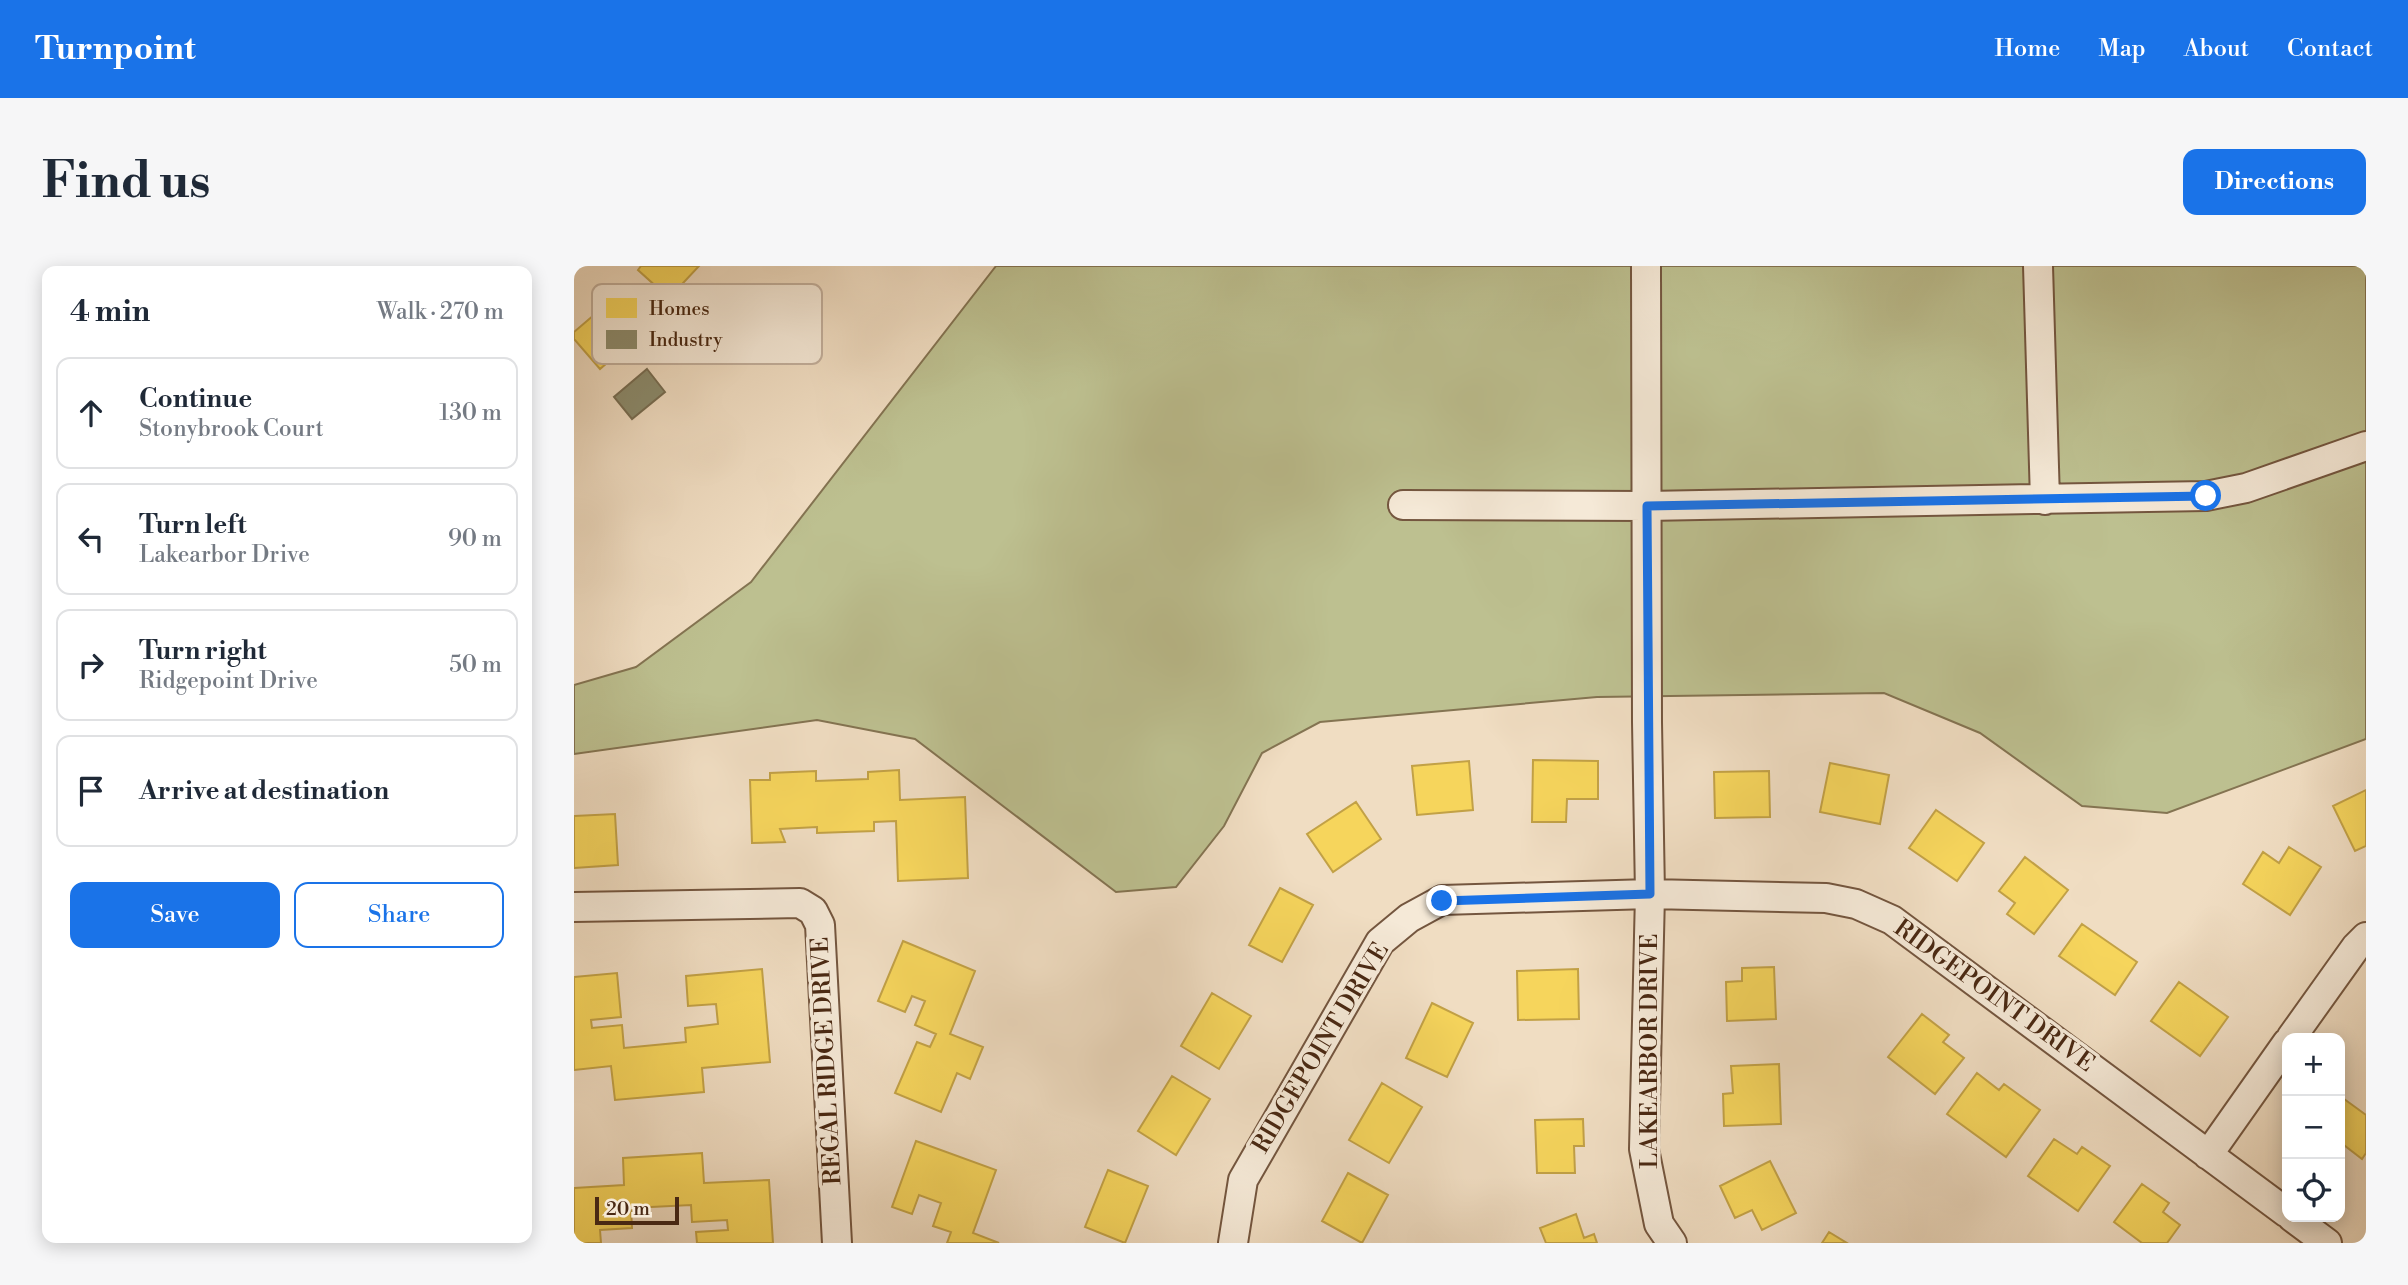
<!DOCTYPE html>
<meta charset="utf-8">
<style>
:root{--surface:#fff;--page:#f6f6f7;--text:#1f2937;--muted:#747a83;--line:#e0e1e3;--accent:#1a73e8}
body{margin:0;font-family:"Libre Bodoni",serif;background:var(--page);color:var(--text)}
.controls{position:absolute;right:21px;bottom:21px;display:grid;overflow:hidden;border-radius:14px;box-shadow:0 4px 18px #0003}
.controls button{width:63px;height:63px;display:grid;place-items:center;padding:0;border:0;border-bottom:2px solid var(--line);background:var(--surface);color:var(--text);font:35px sans-serif}
.scale{position:absolute;left:21px;bottom:18px;width:84px;box-sizing:border-box;padding-left:7px;border:4px solid #4a2913;border-top:0;font-size:19px;line-height:24px;white-space:nowrap;color:#4a2913;-webkit-text-stroke:5px #f5e9d7;paint-order:stroke}
.stop{position:absolute;width:21px;height:21px;margin:-16px;border:5px solid #1a73e8;border-radius:50%;background:#fff}
.stop.end{background:#1a73e8;border-color:#fff;box-shadow:0 2px 7px #0008}
.list{margin:0;padding:0;list-style:none}
h2{display:flex;justify-content:space-between;align-items:center;height:91px;margin:0;padding:0 28px;font-size:30px}
h2 small{font-size:23px;font-weight:400;color:var(--muted)}
.list li{display:grid;grid-template-columns:46px 1fr auto;gap:21px;align-items:center;box-sizing:border-box;height:112px;margin:0 14px 14px;padding:0 14px;border:2px solid var(--line);border-radius:14px}
.list b{display:block;font-size:26px;white-space:nowrap}
.list p{margin:0;font-size:23px;white-space:nowrap;color:var(--muted)}
.list em{font-size:23px;font-style:normal;color:var(--muted)}
.actions{display:flex;gap:14px;padding:21px 28px}
.actions a{flex:1;padding:16px 0;border:2px solid var(--accent);border-radius:14px;text-align:center;font-size:24px;color:var(--accent)}
.actions .main{background:var(--accent);color:#fff}
.icon{flex:none;width:38px;height:38px;fill:none;stroke:currentColor;stroke-width:2;stroke-linecap:round;stroke-linejoin:round}
.map{position:relative;flex:none;width:1792px;height:977px;overflow:hidden;border-radius:14px}
header{display:flex;align-items:center;gap:42px;box-sizing:border-box;height:98px;padding:0 35px;background:var(--accent);color:#fff}
header strong{font-size:33px}
nav{display:flex;gap:38px;margin-inline-start:auto;font-size:24px}
.intro{display:flex;align-items:center;justify-content:space-between;box-sizing:border-box;height:168px;padding:0 42px}
h1{margin:0;font-size:49px}
.button{padding:18px 32px;border-radius:14px;background:var(--accent);color:#fff;font-size:24px;font-weight:700}
main{display:flex;gap:42px;padding:0 42px}
aside{flex:1;background:var(--surface);border-radius:14px;box-shadow:0 4px 18px #0003}
.map>svg:first-child{display:block}
.green{fill:#bdc090;stroke:#847452;stroke-width:2}
.homes{fill:#f6d55c;stroke:#c2a146;stroke-width:2}
.industry{fill:#8c8c6e;stroke:#786e53;stroke-width:2}
.lines{fill:none;stroke-linecap:round;stroke-linejoin:round}
.minor-casing{stroke:#74563f;stroke-width:32}
.minor{stroke:#f5e9d7;stroke-width:28}
.route{stroke:#1a73e8;stroke-width:9}
.labels{text-anchor:middle;dominant-baseline:central;stroke-width:7;stroke-linejoin:round;paint-order:stroke}
.street-label{font-size:24px;fill:#4a2913;stroke:#f5e9d7}
.key{fill:#f5e9d7;stroke:#c2af9c;stroke-width:2}
.key-label{font-size:19px;fill:#4a2913}
</style>
<header>
<strong>Turnpoint</strong>
<nav><a>Home</a><a>Map</a><a>About</a><a>Contact</a></nav>
</header>
<div class="intro"><h1>Find us</h1><a class="button">Directions</a></div>
<main>
<aside>
<h2>4 min<small>Walk · 270 m</small></h2>
<ul class="list">
<li><svg class="icon" aria-label="ahead" viewBox="0 0 24 24"><path d="M12 20V5M6 11l6-6 6 6"/></svg><div><b>Continue</b><p>Stonybrook Court</p></div><em>130 m</em></li>
<li><svg class="icon" aria-label="left" viewBox="0 0 24 24"><path d="M17 20v-9H6M10 6l-5 5 5 5"/></svg><div><b>Turn left</b><p>Lakearbor Drive</p></div><em>90 m</em></li>
<li><svg class="icon" aria-label="right" viewBox="0 0 24 24"><path d="M7 20v-9h11M14 6l5 5-5 5"/></svg><div><b>Turn right</b><p>Ridgepoint Drive</p></div><em>50 m</em></li>
<li><svg class="icon" aria-label="arrive" viewBox="0 0 24 24"><path d="M6 21V4h12l-3 4 3 4H6"/></svg><div><b>Arrive at destination</b></div></li>
</ul>
<div class="actions"><a class="main">Save</a><a>Share</a></div>
</aside>
<div class="map">
<svg width="1792" height="977" viewBox="0 0 1792 977">
<rect width="100%" height="100%" fill="#f0ddc2"/>
<filter id="stains"><feTurbulence type="fractalNoise" baseFrequency=".00286" numOctaves="4"/><feColorMatrix values="0 0 0 0 .2 0 0 0 0 .09 0 0 0 0 .02 0 0 0 .5 -.17"/></filter>
<radialGradient id="worn" r=".72"><stop offset=".6" stop-color="#630" stop-opacity="0"/><stop offset="1" stop-color="#630" stop-opacity=".3"/></radialGradient>
<!-- green -->
<path class="green" d="M422,0H1792V473L1593,547L1508,540L1406,467L1310,427L1023,431L746,456L688,487L650,560L602,621L542,626L341,473L243,454L0,488V419L62,401L177,316Z"/>
<!-- homes -->
<path class="homes" d="M67,0H125L95,32L64,4Z
M41,31L70,65L26,103L0,73V66Z
M959,494L1024,495V533H993L992,556H958Z
M895,495L899,544L843,549L838,500Z
M1256,497L1315,509L1306,558L1246,546Z
M325,504L326,534L391,531L394,612L324,615L322,555L300,556V565L243,567V561L206,563L211,576L178,577L176,514H196V507L242,505V515L294,513V506Z
M1195,505L1196,551L1141,552L1140,506Z
M1792,524V580L1781,585L1759,540Z
M782,536L807,573L759,606L733,568Z
M1362,544L1410,577L1383,615L1335,582Z
M41,548L44,599L0,602V550Z
M1715,581L1747,601L1716,649L1669,618L1689,586L1705,597Z
M1451,591L1494,624L1460,668L1433,648L1441,637L1425,625Z
M706,622L739,639L708,696L675,679Z
M1508,658L1563,696L1541,729L1485,690Z
M329,675L401,705L376,768L409,781L396,813L383,807L367,846L321,827L343,776L356,781L362,768L341,759L351,735L338,730L331,746L304,735Z
M1200,701L1202,753L1153,755L1152,716L1168,715V702Z
M188,703L196,796L128,802L130,826L41,834L37,800L0,804V711L43,707L47,751L17,754L18,762L48,759L50,782L112,776L111,762L144,758L142,738L114,740L112,710Z
M1004,703L1005,753L944,754L943,705Z
M1605,716L1654,751L1626,790L1577,755Z
M638,727L677,750L645,803L607,780Z
M858,737L899,757L873,811L832,792Z
M1348,748L1375,769L1369,776L1390,792L1361,828L1314,791Z
M1205,798L1207,858L1150,860L1149,828L1159,827L1157,800Z
M1403,807L1425,824L1430,818L1466,844L1432,891L1373,848Z
M598,810L636,833L602,889L564,865Z
M808,817L848,841L815,897L775,874Z
M1766,830L1792,849V887L1788,893L1766,876Z
M1009,853L1010,880H1000L1001,907H963L961,854Z
M1480,873L1503,888L1508,881L1536,900L1504,945L1454,910Z
M342,875L422,904L399,967L425,977H373L377,966L359,960L367,937L345,929L338,948L318,941Z
M128,887L130,917L195,914L199,977H123L122,966L154,964L153,954L118,956L117,939L57,942L58,962L26,964L27,977H0V922L50,919L49,892Z
M1196,895L1222,947L1188,964L1178,944L1161,952L1146,920Z
M534,904L574,920L551,977L511,961Z
M774,907L814,929L788,977L748,955Z
M1568,918L1595,937L1589,946L1606,959L1593,977H1568L1540,956Z
M1002,948L1010,972L1020,968L1023,977H972L966,962Z
M1255,966L1273,977H1248Z"/>
<!-- industry -->
<path class="industry" d="M73,103L91,126L58,153L40,131Z"/>
<g class="lines">
<!-- minor casing -->
<g class="minor-casing">
<path id="minor" d="M1072,0L1073,456L1076,628L1070,883L1085,958L1098,977
M1464,0L1471,234
M829,239L1073,240L1632,230L1672,222L1792,180
M0,641L226,637L239,645L246,659L263,977
M1717,772L1782,681L1792,671
M1634,889L1713,777
M1718,951L1753,977
M659,977L669,914L806,676L835,652L868,634L1076,628L1252,632L1282,638L1318,654L1713,947"/>
</g>
<!-- minor -->
<use href="#minor" class="minor"/>
</g>
<g class="lines">
<!-- route -->
<path class="route" d="M868,635L1076,628L1073,240L1632,230"/>
</g>
<g class="labels">
<!-- street labels -->
<g class="street-label">
<text transform="translate(1420 730) rotate(36)">RIDGEPOINT DRIVE</text>
<text transform="translate(747 782) rotate(-59)">RIDGEPOINT DRIVE</text>
<text transform="translate(1076 785) rotate(-90)">LAKEARBOR DRIVE</text>
<text transform="translate(253 795) rotate(-93)">REGAL RIDGE DRIVE</text>
</g>
</g>
<!-- legend -->
<rect x="18" y="18" width="230" height="80" rx="10" class="key"/>
<rect x="32" y="32" width="31" height="20" fill="#f6d55c"/>
<rect x="32" y="64" width="31" height="19" fill="#8c8c6e"/>
<g class="key-label">
<text x="75" y="49">Homes</text>
<text x="75" y="80">Industry</text>
</g>
<rect width="100%" height="100%" filter="url(#stains)"/>
<rect width="100%" height="100%" fill="url(#worn)"/>
</svg>
<div class="controls">
<button>+</button>
<button>−</button>
<button><svg class="icon" aria-label="locate" viewBox="0 0 24 24"><circle cx="12" cy="12" r="6"/><path d="M12 2v4M12 18v4M2 12h4M18 12h4"/></svg></button>
</div>
<div class="scale">20 m</div>
<div class="stop" style="left:1632px;top:230px"></div>
<div class="stop end" style="left:868px;top:635px"></div>
</div>
</main>
